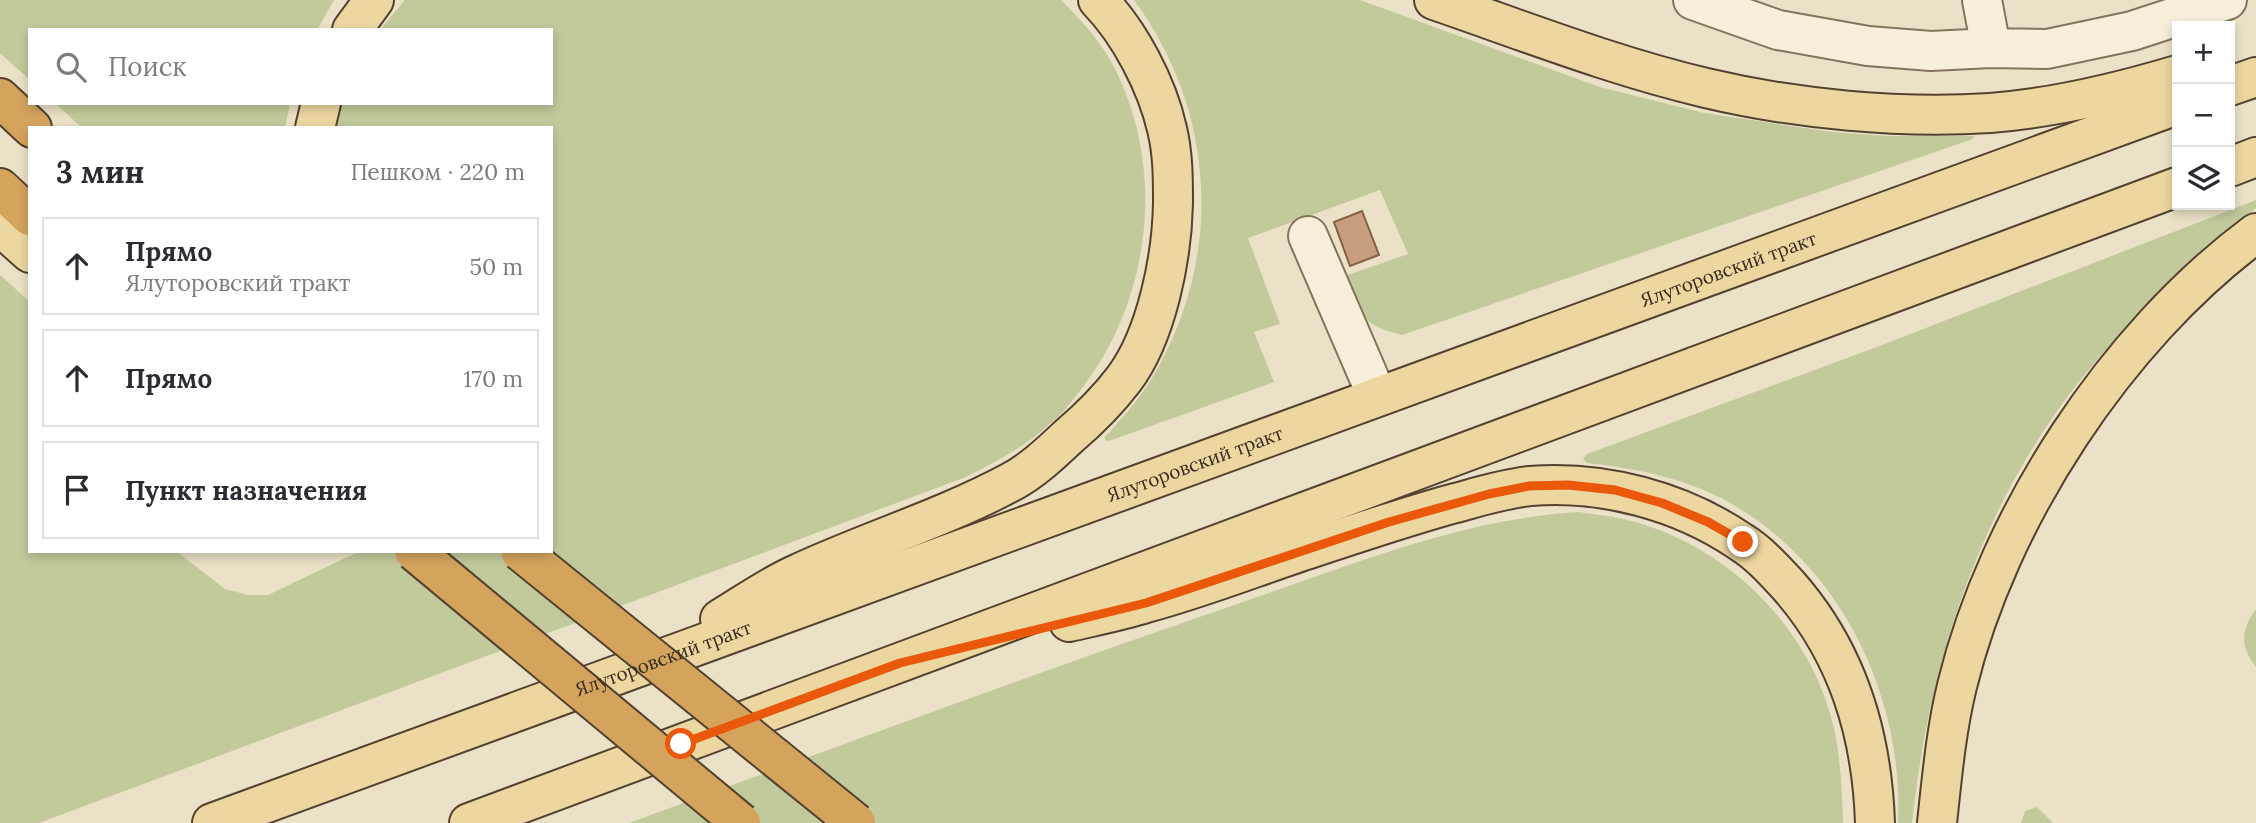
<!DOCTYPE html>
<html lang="ru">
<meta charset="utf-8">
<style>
:root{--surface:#fff;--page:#f2f2f3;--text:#2b2b33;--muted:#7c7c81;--line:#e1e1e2}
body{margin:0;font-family:Lora,serif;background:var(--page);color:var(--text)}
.controls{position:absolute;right:21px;top:21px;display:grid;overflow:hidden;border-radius:0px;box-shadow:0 4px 10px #0003}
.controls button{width:63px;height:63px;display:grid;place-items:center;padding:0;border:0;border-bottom:2px solid var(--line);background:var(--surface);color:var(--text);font:35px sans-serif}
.stop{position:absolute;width:21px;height:21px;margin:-16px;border:5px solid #ea580c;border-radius:50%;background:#fff}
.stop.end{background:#ea580c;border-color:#fff;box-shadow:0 2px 7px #0008}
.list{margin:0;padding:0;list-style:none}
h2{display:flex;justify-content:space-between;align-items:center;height:91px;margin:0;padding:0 28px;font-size:30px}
h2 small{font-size:23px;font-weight:400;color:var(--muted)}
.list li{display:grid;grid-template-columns:46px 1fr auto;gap:21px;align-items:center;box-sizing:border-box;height:98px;margin:0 14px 14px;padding:0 14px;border:2px solid var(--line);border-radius:0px}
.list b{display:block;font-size:26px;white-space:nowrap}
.list p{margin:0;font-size:23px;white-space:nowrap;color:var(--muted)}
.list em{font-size:23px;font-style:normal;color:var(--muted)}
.icon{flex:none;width:38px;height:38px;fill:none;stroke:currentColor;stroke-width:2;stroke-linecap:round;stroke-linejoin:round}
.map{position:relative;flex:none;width:2256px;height:823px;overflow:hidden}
.search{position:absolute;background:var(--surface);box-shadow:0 4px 10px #0003;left:28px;top:28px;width:525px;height:77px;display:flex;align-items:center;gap:18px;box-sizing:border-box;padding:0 24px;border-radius:0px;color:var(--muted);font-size:26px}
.panel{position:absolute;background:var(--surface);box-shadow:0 4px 10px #0003;left:28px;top:126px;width:525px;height:427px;border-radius:0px}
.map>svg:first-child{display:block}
.green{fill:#c2c99b}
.building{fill:#c79f7f;stroke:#835f45;stroke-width:2}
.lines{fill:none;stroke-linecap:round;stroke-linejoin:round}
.minor-casing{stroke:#85745d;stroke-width:42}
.major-casing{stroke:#544231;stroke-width:42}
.highway-casing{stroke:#544231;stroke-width:42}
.minor{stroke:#f7efd9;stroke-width:38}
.major{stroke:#ecd7a1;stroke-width:38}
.highway{stroke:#d4a45d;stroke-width:38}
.highway-bridge-casing{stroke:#544231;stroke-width:42;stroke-linecap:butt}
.highway-bridge{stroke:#d4a45d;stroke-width:38}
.route{stroke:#ea580c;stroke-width:9}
.labels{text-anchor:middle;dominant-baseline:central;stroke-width:7;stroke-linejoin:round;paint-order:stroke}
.street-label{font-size:19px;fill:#372c20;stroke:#f3ecd5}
</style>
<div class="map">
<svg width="2256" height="823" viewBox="0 0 2256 823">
<rect width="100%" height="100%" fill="#ebe1c6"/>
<!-- green -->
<path class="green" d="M0,0H334L317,30H30V80L0,53Z
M405,0H1061C1082,21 1103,44 1116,71C1166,173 1150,298 1083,387C1073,400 1063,413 1051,423C1026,446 996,462 966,477L39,823H0V275L30,302V551H176L225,589L248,595H268L360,551H551V128H335L342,103H551V30H380Z
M1134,0H1360L1600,87L1704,113L1832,132L1887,136H1974L1973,139L1402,335C1361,325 1359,314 1345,276L1408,254L1380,190L1248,238L1280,324L1254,332L1274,382L1109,441L1105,440V437C1122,418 1139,400 1152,378C1224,258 1217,113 1134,0Z
M55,103H290L285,128H82Z
M2256,200V208C2194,261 2133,315 2082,378C1980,505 1929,663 1912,823H1898C1904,693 1838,559 1721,498C1680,477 1633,468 1587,463L1583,459L1587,454L1877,347Z
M1579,512C1596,515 1615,516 1631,521C1732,547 1817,635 1836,738C1841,766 1842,794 1843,823H629C831,749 1033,674 1237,604C1349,566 1460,519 1579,512Z
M2256,609V667C2240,646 2240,631 2256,609Z
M2037,807L2053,823H2021L2025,811Z"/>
<!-- building -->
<path class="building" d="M1362,211L1379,255L1350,266L1334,222Z"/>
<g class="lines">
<!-- minor casing -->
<g class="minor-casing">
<path id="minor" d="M1693,0L1778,30L1868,46L1931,51L1991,48L2047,49L2132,31L2227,0
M1982,0L1991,48
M1308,236L1377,396"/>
</g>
<!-- major casing -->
<g class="major-casing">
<g id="major">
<path d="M1434,0C1524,31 1613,66 1706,88C1795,109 1899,119 1990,113C2054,108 2117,93 2177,75"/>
<path d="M352,30L374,0"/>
<path d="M2230,86L2256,77"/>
<path d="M315,128L321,103"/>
<path d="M2230,167L2256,157"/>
<path d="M0,226L30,253"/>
<path d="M720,619C745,604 770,586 797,574C868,541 942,519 1011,482C1032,471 1052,452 1069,436C1089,419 1108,400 1124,379C1157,335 1172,257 1173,203C1173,179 1173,153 1167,129C1157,85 1130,33 1098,0"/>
<path d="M1069,622C1095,616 1121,611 1146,603C1202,588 1257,566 1312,548C1357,533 1402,518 1448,505C1475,498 1502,489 1530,486C1603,480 1681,501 1741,542C1759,553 1774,570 1788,585C1848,653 1872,734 1875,823"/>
<path id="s1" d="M212,823L2177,105"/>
<path d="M469,823L2177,187"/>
<path d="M1937,823C1942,777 1946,731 1957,686C1998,517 2116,337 2256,233"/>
</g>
</g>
<!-- highway casing -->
<g class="highway-casing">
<path id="highway" d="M0,98L32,128
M0,188L30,216"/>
</g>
<!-- minor -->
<use href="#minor" class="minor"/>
<!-- major -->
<use href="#major" class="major"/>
<!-- highway -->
<use href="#highway" class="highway"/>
<!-- highway-bridge casing -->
<g class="highway-bridge-casing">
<path id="highway-bridge" d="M414,551L741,823
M520,551L856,823"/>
</g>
<!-- highway-bridge -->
<use href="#highway-bridge" class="highway-bridge"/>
</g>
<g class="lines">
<!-- route -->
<path class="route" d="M681,744L900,663L1146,603L1389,522L1489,494L1529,486L1568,485L1615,490L1662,503L1708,522L1743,542"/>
</g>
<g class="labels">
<!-- street labels -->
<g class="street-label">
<text stroke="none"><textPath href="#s1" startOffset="1614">Ялуторовский тракт</textPath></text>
<text stroke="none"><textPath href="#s1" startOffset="1046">Ялуторовский тракт</textPath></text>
<text stroke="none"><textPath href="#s1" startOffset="480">Ялуторовский тракт</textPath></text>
</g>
</g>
</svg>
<div class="controls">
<button>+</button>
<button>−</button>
<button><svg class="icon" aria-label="layers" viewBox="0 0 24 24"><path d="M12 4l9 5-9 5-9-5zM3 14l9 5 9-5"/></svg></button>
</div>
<div class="stop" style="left:681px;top:744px"></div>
<div class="stop end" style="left:1743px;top:542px"></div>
<div class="search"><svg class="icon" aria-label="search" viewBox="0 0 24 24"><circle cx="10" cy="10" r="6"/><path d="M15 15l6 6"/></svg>Поиск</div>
<section class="panel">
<h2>3 мин<small>Пешком · 220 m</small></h2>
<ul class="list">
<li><svg class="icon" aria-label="ahead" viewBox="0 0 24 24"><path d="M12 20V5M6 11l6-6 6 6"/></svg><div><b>Прямо</b><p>Ялуторовский тракт</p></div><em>50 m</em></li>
<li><svg class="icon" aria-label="ahead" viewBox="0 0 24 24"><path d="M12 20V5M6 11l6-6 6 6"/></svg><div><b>Прямо</b></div><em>170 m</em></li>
<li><svg class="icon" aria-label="arrive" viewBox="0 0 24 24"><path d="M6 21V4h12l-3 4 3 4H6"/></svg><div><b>Пункт назначения</b></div></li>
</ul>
</section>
</div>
